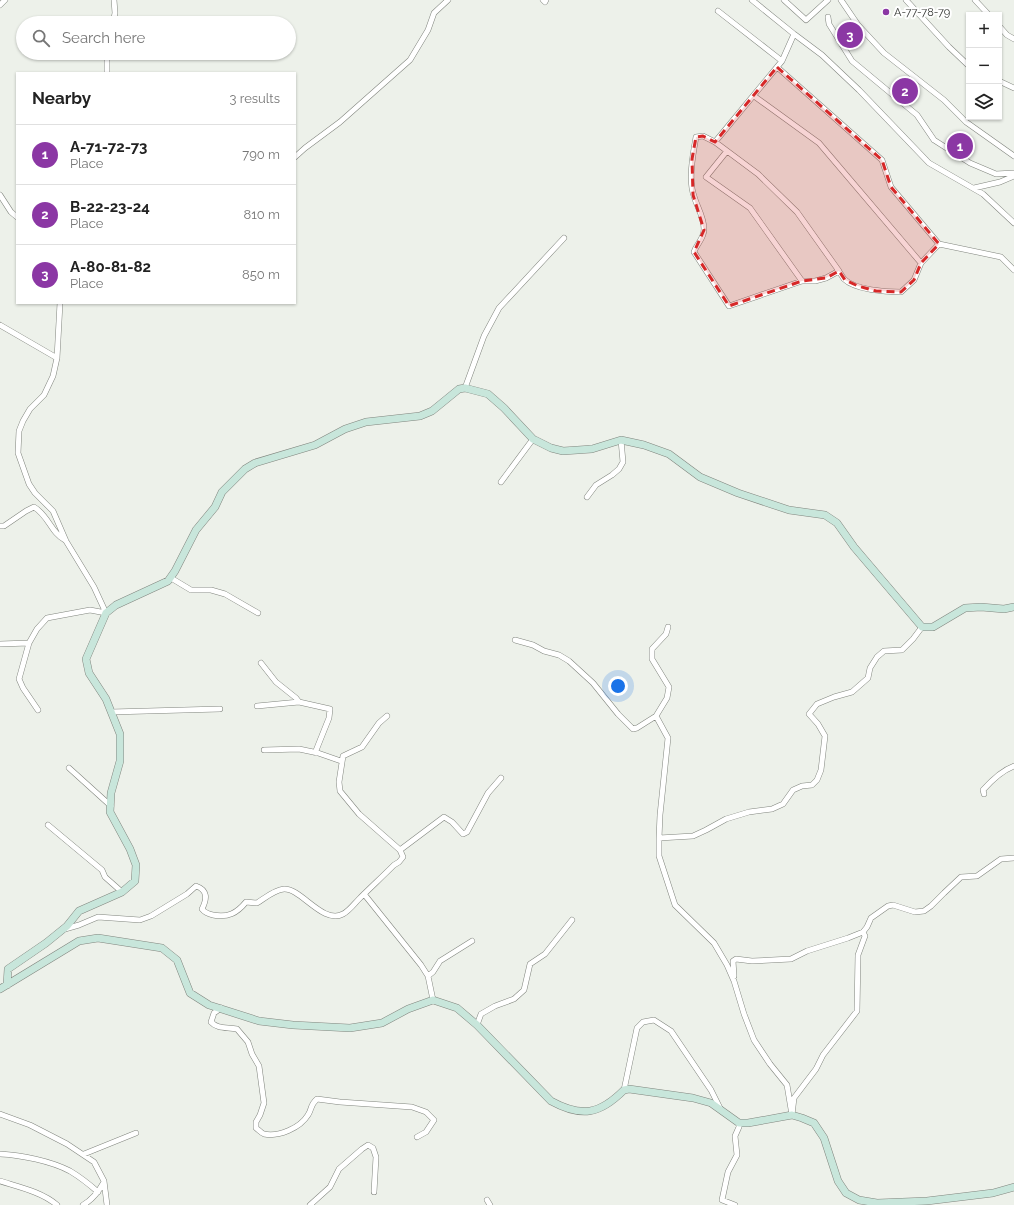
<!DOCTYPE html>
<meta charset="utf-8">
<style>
:root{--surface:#fff;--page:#f2f2f2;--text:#222;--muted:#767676;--line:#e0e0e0;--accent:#8b37a4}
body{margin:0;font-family:Raleway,sans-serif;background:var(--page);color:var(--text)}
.controls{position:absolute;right:12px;top:12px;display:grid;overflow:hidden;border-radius:0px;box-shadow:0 1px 3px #0004}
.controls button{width:36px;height:36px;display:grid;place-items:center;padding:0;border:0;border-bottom:1px solid var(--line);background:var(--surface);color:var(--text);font:20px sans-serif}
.you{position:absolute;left:618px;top:686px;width:14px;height:14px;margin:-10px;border:3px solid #fff;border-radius:50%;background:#1a73e8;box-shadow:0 0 0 6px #1a73e833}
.badge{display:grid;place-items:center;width:26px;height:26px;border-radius:50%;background:var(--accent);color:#fff;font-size:13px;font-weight:700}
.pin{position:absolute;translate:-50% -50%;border:2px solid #fff;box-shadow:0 1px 4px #0006}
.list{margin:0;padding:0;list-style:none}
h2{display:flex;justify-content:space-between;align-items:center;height:52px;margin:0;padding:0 16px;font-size:17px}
h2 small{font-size:13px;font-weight:400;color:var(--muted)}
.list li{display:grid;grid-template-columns:26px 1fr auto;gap:12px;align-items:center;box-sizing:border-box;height:60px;padding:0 16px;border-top:1px solid var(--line)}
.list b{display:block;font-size:15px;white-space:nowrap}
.list p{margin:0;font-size:13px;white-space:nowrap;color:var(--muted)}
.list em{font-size:13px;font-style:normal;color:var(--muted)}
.icon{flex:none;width:22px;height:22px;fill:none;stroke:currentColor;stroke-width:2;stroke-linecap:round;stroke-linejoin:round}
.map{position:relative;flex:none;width:1014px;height:1205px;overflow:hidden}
.search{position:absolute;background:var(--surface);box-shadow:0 1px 3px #0004;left:16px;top:16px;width:280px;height:44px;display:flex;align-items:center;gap:10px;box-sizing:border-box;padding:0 14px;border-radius:22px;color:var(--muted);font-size:15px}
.panel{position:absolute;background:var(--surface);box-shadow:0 1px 3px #0004;left:16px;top:72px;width:280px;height:232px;border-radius:0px}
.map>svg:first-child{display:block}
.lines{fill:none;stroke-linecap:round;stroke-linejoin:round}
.street-casing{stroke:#81857e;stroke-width:6}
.secondary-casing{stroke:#81857e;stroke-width:8}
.street{stroke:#fff;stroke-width:5}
.secondary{stroke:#c8e6db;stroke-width:7}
.marked{fill:#d62828;fill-opacity:0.2;stroke:#d62828;stroke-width:3;stroke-dasharray:8 5;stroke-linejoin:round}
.poi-dot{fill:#8b37a4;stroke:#fff;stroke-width:1.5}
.labels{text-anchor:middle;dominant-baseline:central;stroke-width:4;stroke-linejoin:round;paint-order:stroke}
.poi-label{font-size:11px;fill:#383a37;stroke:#fff;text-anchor:start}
</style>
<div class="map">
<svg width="1014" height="1205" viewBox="0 0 1014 1205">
<rect width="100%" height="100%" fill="#edf1ea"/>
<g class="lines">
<!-- street casing -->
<g class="street-casing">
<path id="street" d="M543,0L545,2L546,0
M752,0L794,34L822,55L859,90L929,163L983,194L1014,223
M784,0L806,20L828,0
M841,0L858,25L884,53L944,100L966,122L1014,156
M906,0L949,47L969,66
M975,0L989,15
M0,5L5,0
M718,11L782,61
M828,17L829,24L852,61L917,115L934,140L970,163L996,174L1014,173
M113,23L115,13L114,0
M999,26L1007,35L1014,39
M107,53V73
M777,67L882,160L891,187L939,244L1001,257L1014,270
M999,81L1014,88
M754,96L819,143L921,263
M715,142L782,61L794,34
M727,151L706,177L750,208L802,281
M295,157L305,148L340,122L410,60L428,30L434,13L448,0
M974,188L1000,182L1014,176
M0,195L11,212L17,217
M839,271L797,212L758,174L715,142L703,136L696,137C693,154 688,180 694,196C697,207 704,217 704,229C704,239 697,243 694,252L729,306L802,281H815L826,278L839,271C840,273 842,276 844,279C855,290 886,292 901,292L914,280L921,263L939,244
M60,303L57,358L53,376L44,395L30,409L23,421L19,431L18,453L29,484L35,493L53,511L66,541L94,587L106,613
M0,325L57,358
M465,388L484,336L499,308L564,238
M501,482L533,439
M587,497L596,485L612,475L619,469L623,462L621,440
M0,526H4L26,511L34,507C49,516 51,533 65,540
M171,578L191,590H211L225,594L258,613
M515,640L533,645L544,651L559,655L569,661L593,683L618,714L633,729L637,728L656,716L668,738L660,815L659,838
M0,644L29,643
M261,663L276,682L296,698L299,702
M257,706L299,702L330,709L329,718L315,753
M38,710L23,688L19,679L29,643L37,629L47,618L90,610L106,613
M111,712L220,709
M656,716L667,698L669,687L652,659V649L666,634L668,627
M264,750L299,749L318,753L341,761
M69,768L111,806
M984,794L983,790C991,781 1003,770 1014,766
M48,825L102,870L105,877L122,892
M400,850L444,817L452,822L463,834L467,832L488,793L501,778
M364,894L421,965L428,976L433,1000
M65,929L79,925L98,917L140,920L151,916L187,894L196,886C208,890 207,899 202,909C205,913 208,914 213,915C228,918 237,913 246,902L257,903C265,898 274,890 284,889C301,888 323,925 343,914C349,911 354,904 359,899C370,888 382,877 394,865L399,862L403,857L400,850L359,814L340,791L339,782L343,756L362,747L379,723L387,716
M863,932L865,936L858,955L857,1011L823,1055L816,1069L794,1098L792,1115L787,1085L770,1064L754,1040L744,1014L734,981L727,965L714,943L675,905L659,856V838L693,836L706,830L726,819L749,812L772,809L783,804L793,790L802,786L812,785L817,780L821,770L825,736L818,724L809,714L817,704L834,697L852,692L868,678L870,668L877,657L884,651L902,650L913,639L922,627
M428,976L433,972L440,961L472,941
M734,976L733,961L736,959L752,961L791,959L807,951L848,938L863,932L867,927L871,918L888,906L893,905L915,912L924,911L931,906L944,893L961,877L977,876L1001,859L1014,858
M221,1008L214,1013L211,1022C217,1029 227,1027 237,1029L248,1042L252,1054L259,1066L264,1103L260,1115L256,1122V1128C259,1130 261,1133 264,1134C279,1137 300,1128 308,1115C312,1109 310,1105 317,1099L340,1102L412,1107L426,1112L434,1120L426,1132L417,1137
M477,1025L481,1014L495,1006L514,999L524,990L530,964L545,954L572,920
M624,1090L637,1028L643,1022L654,1020L671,1031L711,1090L720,1108
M0,1114L30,1125L67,1144L94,1162L104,1181L107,1205
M0,1154C21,1155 51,1161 70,1171C80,1177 89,1184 98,1192
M84,1154L136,1133
M0,1181C19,1187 42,1192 57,1205
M487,1200L490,1205
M83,1205C92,1200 99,1191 104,1182
M310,1205L330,1187L339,1169L362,1149L368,1145L373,1148L376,1157L374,1192
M735,1205L722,1200L728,1172L737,1155L735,1136L739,1127V1123"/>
</g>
<!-- secondary casing -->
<g class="secondary-casing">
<path id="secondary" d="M7,985L8,969L46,943L67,926L79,911L122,892L135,881L136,865L130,849L110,812L111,793L120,761V734L106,699L89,673L86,659L106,613L116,605L168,581L175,571L196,530L215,507L222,492L245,469L255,463L315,445L345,429L366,422L420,416L432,411L459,389L465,388L488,394L504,408L533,439L551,448L563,451L592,449L621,440L644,445L669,454L700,477L738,493L789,510L825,515L837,523L854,547L922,627H933L965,608L981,607L1004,609L1014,607
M0,989L79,941L98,938L162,948L177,960L190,993L209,1005L259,1021L293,1025L350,1028L382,1023L408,1009L433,1000L457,1008L477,1025L551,1101C582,1118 600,1114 624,1090L629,1089L693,1098L711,1103L739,1123H748L792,1115L802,1118L814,1123L824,1138L838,1181L846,1193L859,1200L877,1203L927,1201L993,1193L1014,1187"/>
</g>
<!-- street -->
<use href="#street" class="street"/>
<!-- secondary -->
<use href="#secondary" class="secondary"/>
</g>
<!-- marked area -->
<path class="marked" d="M777,67L882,160L891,187L939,244L921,263L914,280L901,292L876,291L858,286L845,280L839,271L826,278L802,281L729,306L694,252L704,230L693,195L692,159L696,137L703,136L715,142Z"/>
<!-- markers -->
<circle class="poi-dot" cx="886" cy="12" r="4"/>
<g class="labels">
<!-- poi labels -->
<g class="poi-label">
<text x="894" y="12">A-77-78-79</text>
</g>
</g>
</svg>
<div class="controls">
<button>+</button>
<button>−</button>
<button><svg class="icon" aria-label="layers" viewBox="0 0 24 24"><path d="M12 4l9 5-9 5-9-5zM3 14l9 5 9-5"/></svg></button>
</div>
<div class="you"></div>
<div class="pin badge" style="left:960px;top:146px">1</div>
<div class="pin badge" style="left:905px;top:91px">2</div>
<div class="pin badge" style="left:850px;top:35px">3</div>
<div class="search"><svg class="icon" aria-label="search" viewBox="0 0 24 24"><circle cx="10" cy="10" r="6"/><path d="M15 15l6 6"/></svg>Search here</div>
<section class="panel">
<h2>Nearby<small>3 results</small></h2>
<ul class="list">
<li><span class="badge">1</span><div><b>A-71-72-73</b><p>Place</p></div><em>790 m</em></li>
<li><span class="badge">2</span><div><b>B-22-23-24</b><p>Place</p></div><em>810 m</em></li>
<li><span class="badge">3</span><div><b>A-80-81-82</b><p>Place</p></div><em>850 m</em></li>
</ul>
</section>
</div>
